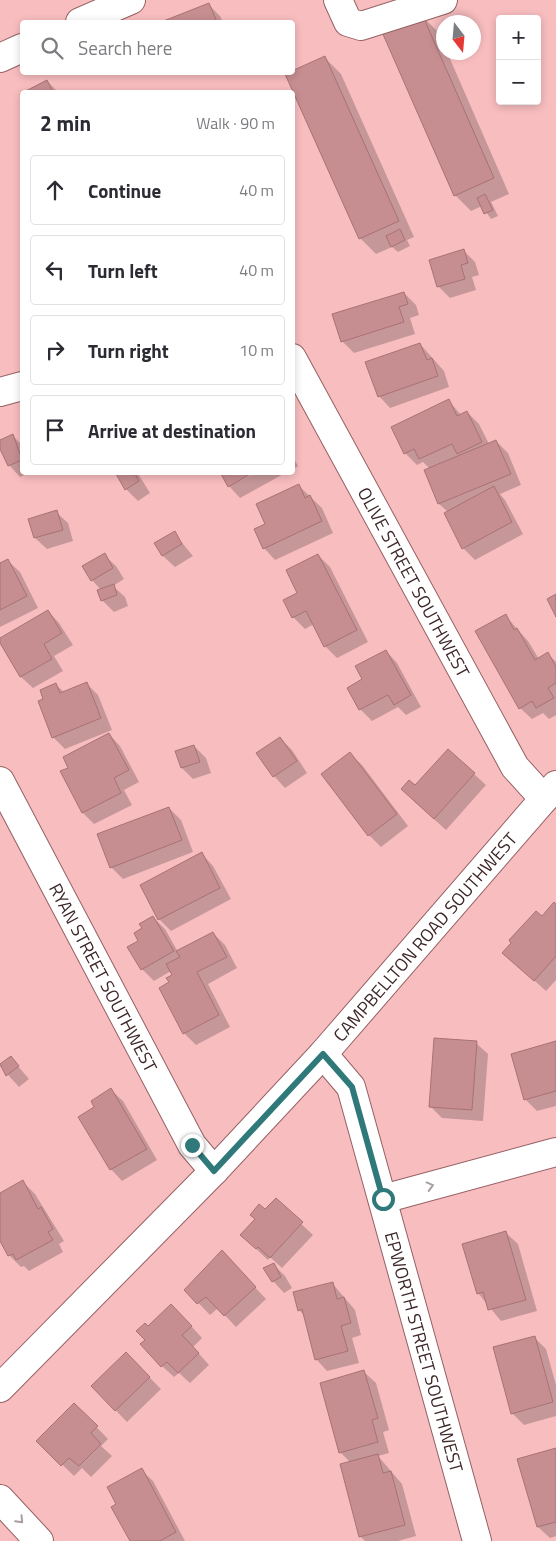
<!DOCTYPE html>
<meta charset="utf-8">
<style>
:root{--surface:#fff;--page:#f7f7f7;--text:#2b2b33;--muted:#7c7c81;--line:#e1e1e2}
body{margin:0;font-family:"Titillium Web",sans-serif;background:var(--page);color:var(--text)}
.controls{position:absolute;right:15px;top:15px;display:grid;overflow:hidden;border-radius:5px;box-shadow:0 2px 8px #0003}
.controls button{width:45px;height:45px;display:grid;place-items:center;padding:0;border:0;border-bottom:1px solid var(--line);background:var(--surface);color:var(--text);font:25px sans-serif}
.compass{position:absolute;left:436px;top:15px;width:45px;height:45px;border-radius:50%;background:var(--surface);box-shadow:0 2px 8px #0003;rotate:164deg}
.stop{position:absolute;width:15px;height:15px;margin:-11px;border:4px solid #30797a;border-radius:50%;background:#fff}
.stop.end{background:#30797a;border-color:#fff;box-shadow:0 1px 5px #0008}
.list{margin:0;padding:0;list-style:none}
h2{display:flex;justify-content:space-between;align-items:center;height:65px;margin:0;padding:0 20px;font-size:21px}
h2 small{font-size:16px;font-weight:400;color:var(--muted)}
.list li{display:grid;grid-template-columns:32px 1fr auto;gap:15px;align-items:center;box-sizing:border-box;height:70px;margin:0 10px 10px;padding:0 10px;border:1px solid var(--line);border-radius:5px}
.list b{display:block;font-size:19px;white-space:nowrap}
.list em{font-size:16px;font-style:normal;color:var(--muted)}
.icon{flex:none;width:28px;height:28px;fill:none;stroke:currentColor;stroke-width:2;stroke-linecap:round;stroke-linejoin:round}
.map{position:relative;flex:none;width:556px;height:1541px;overflow:hidden}
.search{position:absolute;background:var(--surface);box-shadow:0 2px 8px #0003;left:20px;top:20px;width:275px;height:55px;display:flex;align-items:center;gap:12px;box-sizing:border-box;padding:0 18px;border-radius:5px;color:var(--muted);font-size:19px}
.panel{position:absolute;background:var(--surface);box-shadow:0 2px 8px #0003;left:20px;top:90px;width:275px;height:385px;border-radius:5px}
.map>svg:first-child{display:block}
.shadow{fill:#0003}
.building{fill:#c68e91;stroke:#a87275}
.lines{fill:none;stroke-linecap:round;stroke-linejoin:round}
.minor-casing{stroke:#956164;stroke-width:30}
.major-casing{stroke:#956164;stroke-width:30}
.minor{stroke:#fff;stroke-width:28}
.major{stroke:#fff;stroke-width:28}
.oneway{stroke:#a89e9f}
.route{stroke:#30797a;stroke-width:6}
.labels{text-anchor:middle;dominant-baseline:central;stroke-width:4;stroke-linejoin:round;paint-order:stroke}
.street-label{font-size:18px;fill:#3e2729;stroke:#f8bdbf}
</style>
<div class="map">
<svg width="556" height="1541" viewBox="0 0 556 1541">
<rect width="100%" height="100%" fill="#f8bdbf"/>
<!-- shadow -->
<path class="shadow" d="M209,5L220,16L223,22H164Z
M422,16L438,32L444,44V52H447L509,194L491,202L498,216L491,219L482,206L471,211L455,195Z
M325,58L341,74L414,237L407,240L410,246L398,252L392,247L376,254L360,238Z
M47,81L58,92H25Z
M464,251L475,262L479,275L472,277L476,290L450,298L438,286Z
M404,293L416,305L419,315L410,318L415,334L354,353L342,341Z
M420,344L444,371L449,387L390,408L379,396Z
M449,401L461,415L467,412L479,424L489,444L496,441L508,453L521,485L500,494L505,500L523,534L475,560L463,548L448,512L439,504L426,471L430,469L423,462L417,465L405,453Z
M13,436L22,445V472H31L20,477L9,465L0,446V441Z
M292,455L298,466L292,470Z
M117,472H137L150,493L138,501L126,489Z
M257,472H287L240,498L229,486Z
M299,486L322,508L333,533L275,560L264,548L267,525Z
M56,512L68,523L73,541L47,549L35,538L30,520Z
M174,533L193,556L175,567L163,556L156,544Z
M104,555L116,566L124,579L113,586L125,597L128,606L114,612L102,600L101,590L92,580Z
M318,555L330,567L368,642L337,658L325,646L314,624L305,629L293,617L299,594Z
M8,561L20,572L38,608L0,627V565Z
M48,611L59,623L73,645L54,656L63,671L33,688L21,677L0,640Z
M505,615L528,641L539,659L548,654L556,662V715L549,719L543,713L532,719L520,708Z
M386,651L397,663L421,707L406,715L398,707L372,721L360,709L363,680Z
M86,683L98,695L112,730L65,749L53,737L45,700L56,685L64,692Z
M109,734L120,746L139,782L124,790L132,805L94,824L83,813L62,772L70,768Z
M280,738L292,750L307,773L285,788L274,776Z
M194,746L206,758L211,773L193,779L182,768Z
M350,754L362,765L408,826L381,847L369,835L323,774Z
M474,774L486,785L446,830L414,801L415,787Z
M169,808L181,820L193,852L123,879L111,867Z
M202,854L213,866L231,899L171,931L159,919Z
M556,906V980L546,991L516,964Z
M153,917L165,929L178,952L213,933L225,945L237,968L208,984L230,1027L196,1045L184,1033L161,988L171,983L173,975L171,971L154,981L142,969L139,941L144,929Z
M556,1042V1106L537,1111L525,1099Z
M476,1043L488,1054L483,1121L442,1118L430,1106Z
M11,1058L29,1079L19,1087L0,1066Z
M111,1090L123,1101L157,1160L122,1181L111,1169L96,1108Z
M23,1182L35,1194L64,1241L59,1244L63,1252L29,1271L24,1266L21,1267L9,1255L0,1238V1195Z
M276,1200L313,1235L282,1268L270,1257L268,1260L253,1246L265,1211Z
M506,1233L518,1244L537,1311L501,1321L478,1293Z
M222,1252L266,1299L236,1327L218,1308L210,1315L186,1290Z
M273,1264L285,1276L292,1288L284,1293L273,1281Z
M332,1283L355,1310L361,1335L352,1338L359,1363L327,1371L316,1359L305,1316L299,1310Z
M183,1317L202,1338L193,1347L209,1365L190,1383L179,1373L174,1377L162,1366L148,1327Z
M534,1337L546,1349L556,1385V1416L524,1425L512,1413Z
M126,1354L161,1389L127,1422L92,1386Z
M364,1372L376,1383L389,1430L383,1432L389,1453L378,1456L402,1484L416,1536L398,1541H365L360,1536L351,1463L340,1452Z
M74,1404L108,1439L101,1446L112,1456L91,1477L82,1468L74,1476L38,1441Z
M556,1449V1536L550,1538L538,1527L518,1460Z
M141,1470L153,1481L185,1541H131L118,1505Z"/>
<!-- building -->
<path class="building" d="M209,3L217,22H161Z
M422,14L494,178L454,196L382,32Z
M325,56L399,221L359,239L285,74Z
M47,80L53,92H22V99L20,94Z
M485,194L493,210L484,214L477,198Z
M400,229L405,240L391,247L386,236Z
M464,249L468,263L461,265L465,279L437,287L429,260Z
M404,292L408,304L399,307L404,322L341,342L332,314Z
M420,343L427,360L432,358L438,376L378,397L365,362Z
M449,399L457,416L467,411L482,442L457,454L452,444L419,459L414,449L404,454L391,427Z
M13,434L22,460L8,466L0,449V440Z
M496,440L511,474L438,504L424,470Z
M115,472H134L139,481L125,490Z
M220,472H254L228,487Z
M299,484L305,498L310,495L322,521L263,549L254,529L265,524L256,504Z
M494,486L512,522L462,549L444,513Z
M57,510L63,530L34,538L28,519Z
M175,531L182,544L162,556L154,543Z
M105,553L113,568L91,581L82,566Z
M318,554L357,630L324,647L306,611L292,618L283,600L297,593L286,570Z
M8,559L27,596L0,610V563Z
M114,584L117,595L101,601L97,590Z
M556,594V617L547,599Z
M48,610L62,633L44,644L52,659L20,677L0,643V638Z
M506,614L514,630L517,628L535,660L548,652L556,667V683L548,688L554,698L536,708L532,701L519,709L475,631Z
M386,650L411,695L394,705L388,695L359,710L347,688L362,679L355,666Z
M87,682L101,718L52,738L38,701L43,699L40,690L56,683L60,693Z
M109,733L129,770L114,778L121,793L82,813L60,771L68,768L63,757Z
M280,737L297,761L273,777L256,753Z
M194,745L200,762L181,768L175,751Z
M448,749L475,773L434,819L401,789L409,780L415,785Z
M350,752L397,814L368,836L321,774Z
M169,807L182,840L110,868L97,834Z
M202,852L220,888L158,920L140,885Z
M554,902L556,904V956L534,981L502,953L511,943L509,940L536,911L542,916Z
M153,916L174,951L141,970L127,947L138,941L134,933L142,928L139,924Z
M213,932L227,957L197,972L219,1015L183,1034L159,988L169,982L166,978L172,975L166,964L180,957L176,951Z
M434,1038L477,1041L472,1110L429,1107Z
M556,1041V1091L524,1100L511,1054Z
M11,1056L19,1066L6,1076L0,1064Z
M111,1088L147,1149L110,1170L78,1117L94,1107L91,1101Z
M23,1180L38,1209L41,1207L53,1229L48,1232L53,1240L16,1260L13,1254L8,1256L0,1241V1193Z
M276,1198L303,1222L270,1258L258,1247L256,1249L240,1235L255,1219L250,1215L259,1204L265,1209Z
M506,1231L526,1300L488,1310L483,1292L477,1294L462,1244Z
M222,1250L256,1287L224,1316L206,1297L197,1304L184,1290Z
M274,1263L281,1277L272,1282L263,1268Z
M333,1282L337,1299L344,1297L351,1323L341,1326L348,1351L315,1360L302,1309L298,1311L293,1292Z
M171,1304L192,1326L182,1335L199,1353L178,1373L167,1362L161,1367L140,1344L145,1340L136,1331L145,1323L148,1326Z
M535,1336L553,1402L511,1414L493,1347Z
M126,1352L150,1377L115,1411L91,1386Z
M364,1370L378,1418L372,1420L378,1442L339,1453L320,1383Z
M74,1403L98,1426L91,1433L101,1444L79,1466L69,1458L61,1466L36,1441Z
M556,1448V1522L537,1527L517,1459Z
M378,1454L383,1473L391,1471L405,1525L359,1537L340,1464Z
M142,1468L176,1532L160,1541H130L111,1507L116,1504L107,1487Z"/>
<g class="lines">
<!-- minor casing -->
<g class="minor-casing">
<g id="minor">
<path d="M338,0L348,22L361,26L443,0"/>
<path d="M80,22L131,0"/>
<path d="M0,58L22,48"/>
<path id="s1" d="M292,358L515,767L544,799"/>
<path d="M0,392L22,386"/>
<path id="s2" d="M0,781L192,1145L214,1171"/>
<path id="s3" d="M323,1054L351,1087L477,1541"/>
<path d="M383,1199L556,1152"/>
<path d="M0,1499L39,1541"/>
</g>
</g>
<!-- major casing -->
<g class="major-casing">
<g id="major">
<path id="s4" d="M0,1388L214,1171L323,1054L556,785"/>
</g>
</g>
<!-- minor -->
<use href="#minor" class="minor"/>
<!-- major -->
<use href="#major" class="major"/>
</g>
<!-- one-way arrows -->
<defs><path id="oneway-chevron" d="M-2-3.5L2.5 0L-2 3.5" fill="none" stroke-width="1.6" stroke-linecap="round" stroke-linejoin="round" transform="scale(1.25)"/></defs>
<g class="oneway">
<use href="#oneway-chevron" transform="translate(430 1186) rotate(-15)"/>
<use href="#oneway-chevron" transform="translate(20 1520) rotate(47)"/>
</g>
<g class="lines">
<!-- route -->
<path class="route" d="M192,1145L214,1171L323,1054L352,1087L383,1199"/>
</g>
<g class="labels">
<!-- street labels -->
<g class="street-label">
<text stroke="none"><textPath href="#s1" startOffset="255">OLIVE STREET SOUTHWEST</textPath></text>
<text stroke="none"><textPath href="#s4" startOffset="620">CAMPBELLTON ROAD SOUTHWEST</textPath></text>
<text stroke="none"><textPath href="#s2" startOffset="222">RYAN STREET SOUTHWEST</textPath></text>
<text stroke="none"><textPath href="#s3" startOffset="318">EPWORTH STREET SOUTHWEST</textPath></text>
</g>
</g>
</svg>
<div class="controls">
<button>+</button>
<button>−</button>
</div>
<svg class="compass" viewBox="-18 -18 36 36"><path d="M0-13l5 13h-10z" fill="#e53935"/><path d="M0 13l5-13h-10z" fill="#7c7c81"/></svg>
<div class="stop" style="left:383px;top:1199px"></div>
<div class="stop end" style="left:192px;top:1145px"></div>
<div class="search"><svg class="icon" aria-label="search" viewBox="0 0 24 24"><circle cx="10" cy="10" r="6"/><path d="M15 15l6 6"/></svg>Search here</div>
<section class="panel">
<h2>2 min<small>Walk · 90 m</small></h2>
<ul class="list">
<li><svg class="icon" aria-label="ahead" viewBox="0 0 24 24"><path d="M12 20V5M6 11l6-6 6 6"/></svg><div><b>Continue</b></div><em>40 m</em></li>
<li><svg class="icon" aria-label="left" viewBox="0 0 24 24"><path d="M17 20v-9H6M10 6l-5 5 5 5"/></svg><div><b>Turn left</b></div><em>40 m</em></li>
<li><svg class="icon" aria-label="right" viewBox="0 0 24 24"><path d="M7 20v-9h11M14 6l5 5-5 5"/></svg><div><b>Turn right</b></div><em>10 m</em></li>
<li><svg class="icon" aria-label="arrive" viewBox="0 0 24 24"><path d="M6 21V4h12l-3 4 3 4H6"/></svg><div><b>Arrive at destination</b></div></li>
</ul>
</section>
</div>
